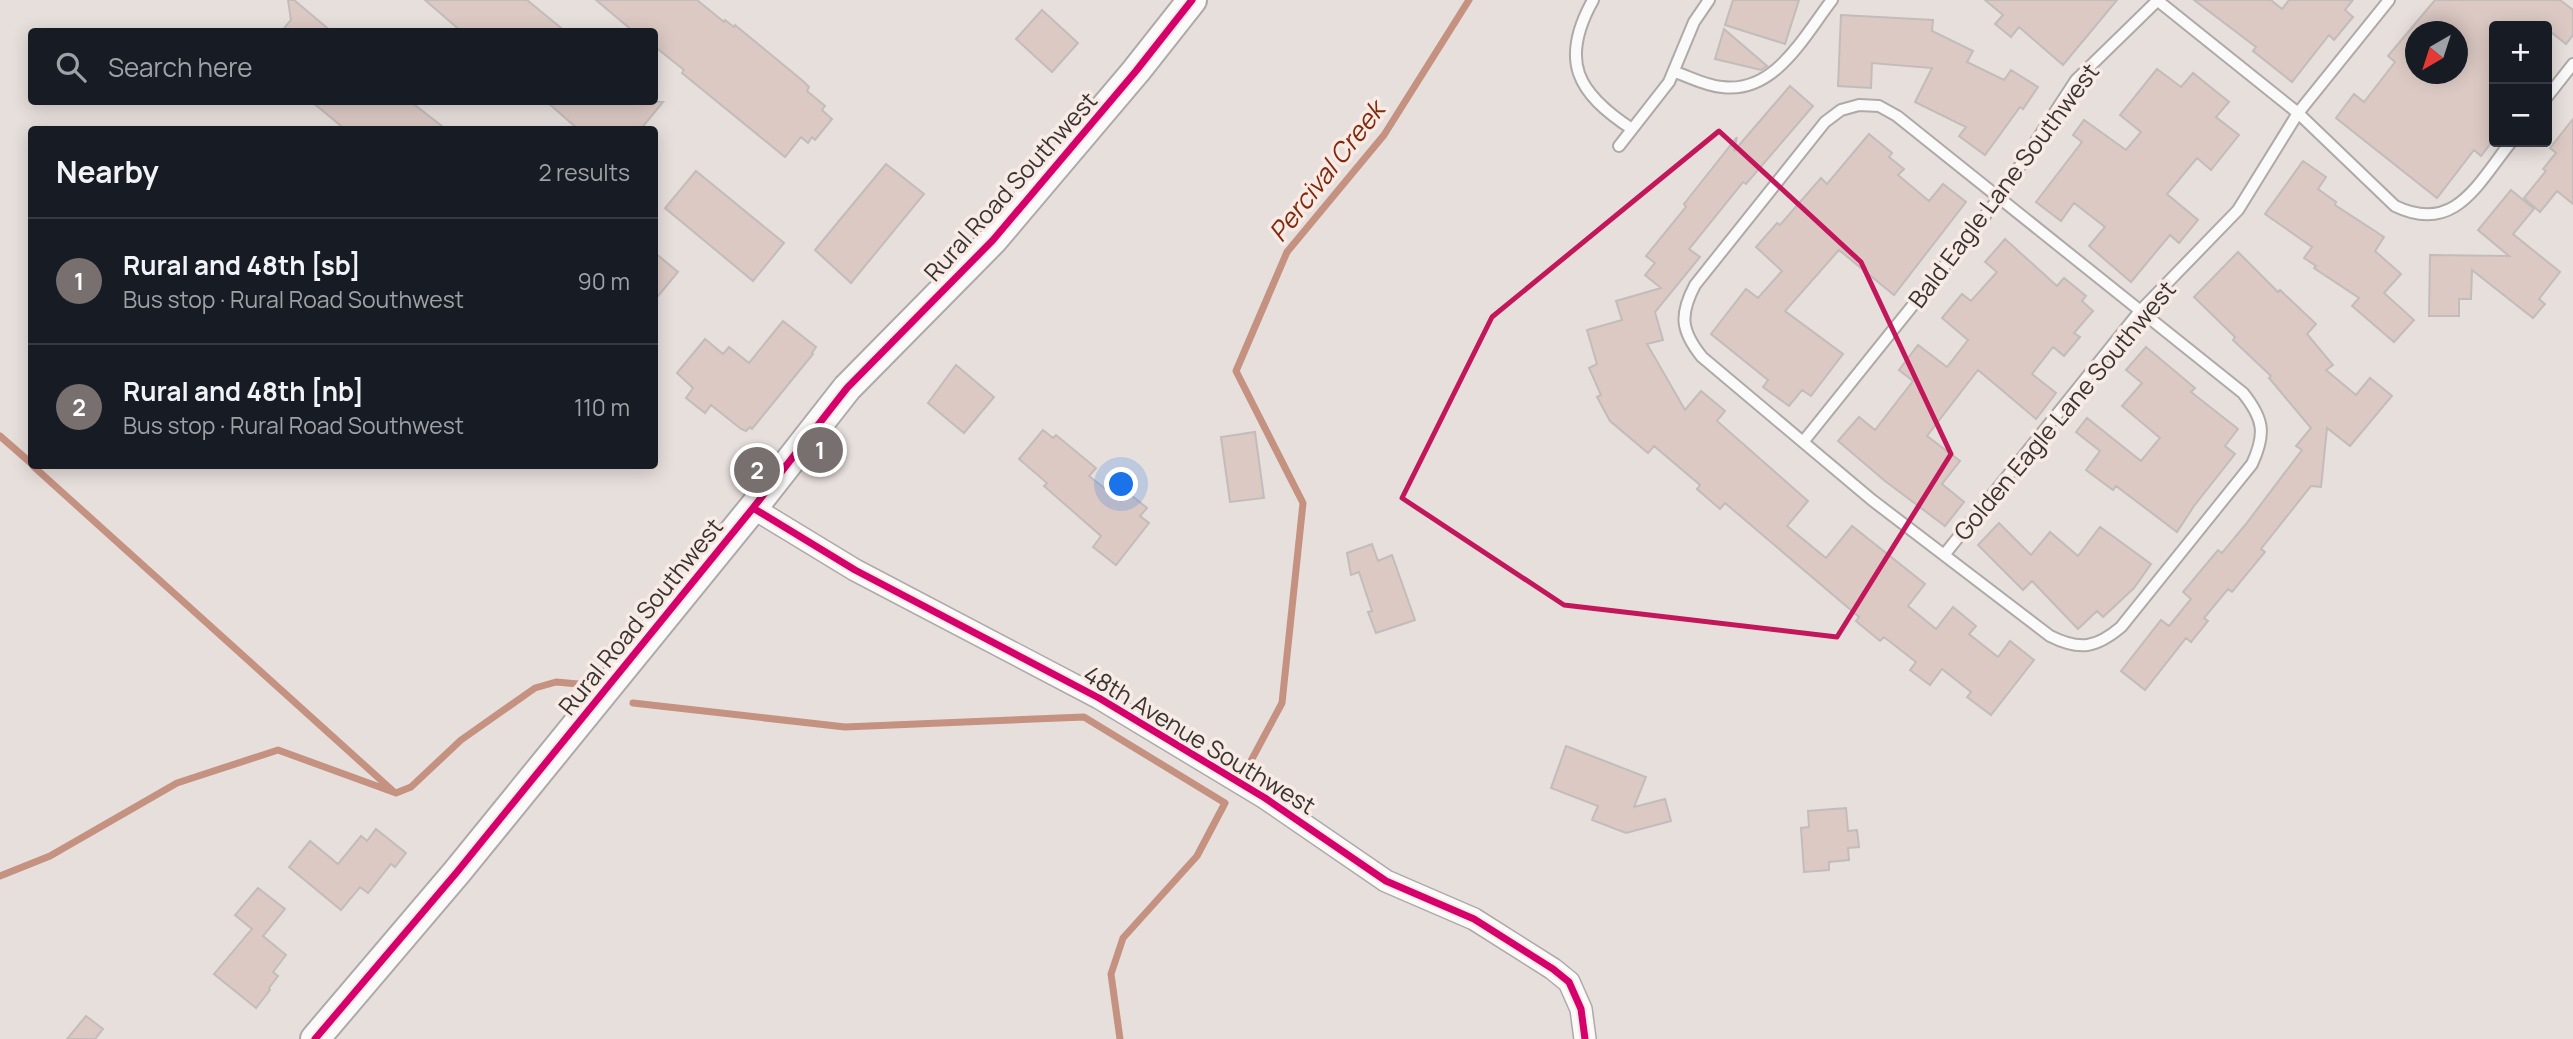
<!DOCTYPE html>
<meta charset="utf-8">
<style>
:root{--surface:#171b24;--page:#20242c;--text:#f1f3f6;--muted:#9ea1a6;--line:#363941;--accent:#77706e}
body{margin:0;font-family:Manrope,sans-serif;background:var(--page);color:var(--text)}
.controls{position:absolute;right:21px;top:21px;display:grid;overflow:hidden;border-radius:7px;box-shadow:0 4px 18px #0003}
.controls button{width:63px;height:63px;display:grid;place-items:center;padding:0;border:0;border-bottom:2px solid var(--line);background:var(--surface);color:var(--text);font:35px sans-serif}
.compass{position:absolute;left:2405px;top:21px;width:63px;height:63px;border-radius:50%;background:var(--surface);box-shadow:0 4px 18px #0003;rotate:219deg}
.you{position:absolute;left:1122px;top:485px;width:24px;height:24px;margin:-18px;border:5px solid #fff;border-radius:50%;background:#1a73e8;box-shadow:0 0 0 10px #1a73e833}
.badge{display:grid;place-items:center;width:46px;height:46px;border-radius:50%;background:var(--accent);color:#fff;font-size:23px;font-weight:700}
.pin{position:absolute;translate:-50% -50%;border:4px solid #fff;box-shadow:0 2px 7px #0006}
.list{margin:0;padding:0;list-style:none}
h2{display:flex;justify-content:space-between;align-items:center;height:91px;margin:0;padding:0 28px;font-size:30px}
h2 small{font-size:23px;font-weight:400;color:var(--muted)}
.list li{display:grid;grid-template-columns:46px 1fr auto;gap:21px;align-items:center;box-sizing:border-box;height:126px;padding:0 28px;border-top:2px solid var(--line)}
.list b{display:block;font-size:26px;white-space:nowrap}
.list p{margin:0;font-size:23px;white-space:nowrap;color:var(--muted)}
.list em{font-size:23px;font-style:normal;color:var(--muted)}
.icon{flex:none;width:38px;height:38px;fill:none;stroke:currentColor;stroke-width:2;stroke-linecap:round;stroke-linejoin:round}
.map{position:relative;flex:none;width:2573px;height:1039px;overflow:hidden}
.search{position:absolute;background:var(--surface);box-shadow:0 4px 18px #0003;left:28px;top:28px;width:630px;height:77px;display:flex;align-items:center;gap:18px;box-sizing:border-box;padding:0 24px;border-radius:7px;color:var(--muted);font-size:26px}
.panel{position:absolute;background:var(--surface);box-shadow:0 4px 18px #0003;left:28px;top:126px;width:630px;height:343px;border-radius:7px}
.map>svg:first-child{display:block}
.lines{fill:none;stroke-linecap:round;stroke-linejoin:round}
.stream{stroke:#c59181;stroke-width:7}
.building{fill:#dcc9c4;stroke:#c2bcba;stroke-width:2;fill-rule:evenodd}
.service-casing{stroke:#afa9a7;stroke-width:14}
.minor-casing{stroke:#afa9a7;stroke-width:24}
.tertiary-casing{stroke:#afa9a7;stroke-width:32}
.service{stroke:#fbfafa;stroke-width:10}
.minor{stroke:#fbfafa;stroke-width:21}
.tertiary{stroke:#fbfafa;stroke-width:28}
.cycleway-casing{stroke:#f8eae5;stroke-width:11}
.cycleway{stroke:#d6006c;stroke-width:7}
.marked{fill:none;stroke:#c2185b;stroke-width:5;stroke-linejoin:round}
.labels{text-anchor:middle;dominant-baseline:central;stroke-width:7;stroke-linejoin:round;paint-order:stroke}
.street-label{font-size:24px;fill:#3a3533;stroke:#f8eae5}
.water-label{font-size:26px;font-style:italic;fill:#81290c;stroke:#f8eae5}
</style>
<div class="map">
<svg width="2573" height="1039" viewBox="0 0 2573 1039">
<rect width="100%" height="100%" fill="#e7dfdc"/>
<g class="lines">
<!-- stream -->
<path class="stream" d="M0,436L32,464
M33,466L393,791
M633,703L845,727L1084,717L1225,803L1197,856L1123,938L1111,974L1120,1039
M1245,772L1282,703L1303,503L1236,371L1287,252L1384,135L1469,0
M0,876L50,856L177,783L278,750L396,793L411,787L461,740L535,688L556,682L589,685"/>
</g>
<!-- building -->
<path class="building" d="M288,0H294L332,32H281L291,20Z
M425,0H527L566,32H462Z
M596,0H697L724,22L725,20L734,27L735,25L803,81L809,87L807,91L825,106L822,110L832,119L815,140L812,137L808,143L801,137L785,157L682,73L684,70L654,46V32H634Z
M1733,0H1799L1785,44L1725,25Z
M1985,0H2117L2063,65L2019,27L2011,37L1995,24L2003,15Z
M2194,0H2271L2282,9L2289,0H2353L2345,10L2353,17L2334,40L2329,35L2292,82L2253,51L2256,47Z
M2435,0H2560L2573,10V35L2566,44L2547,29V26H2494V139L2481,156L2474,150L2437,198L2336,118L2354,94L2364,102L2395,62L2388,56ZM2416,32H2458V74H2416Z
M1042,10L1078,43L1052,72L1016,39Z
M1841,15L1933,20L1932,31L1973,51L1967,62L2004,80L2011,70L2038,87L2023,109L2020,107L1985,155L1959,136L1966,127L1915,102L1932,68L1872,63L1871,88L1838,86Z
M1724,29L1767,66L1761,70L1715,59Z
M2157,69L2181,87L2193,73L2229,102L2216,117L2239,135L2211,170L2197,158L2167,194L2198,220L2179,243L2170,235L2131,282L2089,246L2105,227L2074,203L2061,221L2036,202L2082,142L2073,135L2084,120L2126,150L2141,132L2120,115Z
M1790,86L1813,106L1746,184L1743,182L1689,249L1700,257L1655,312L1663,340L1647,344L1685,410L1701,391L1725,411L1717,421L1808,501L1787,526L1826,558L1852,526L1925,584L1908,606L1936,629L1953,607L1976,626L1969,634L1998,657L2010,641L2034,660L1991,715L1967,697L1971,692L1942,669L1930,685L1910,670L1916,662L1884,637L1880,641L1856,621L1859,617L1725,503L1720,509L1697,489L1700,485L1654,446L1648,453L1610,421L1597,397L1601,395L1589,368L1597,364L1587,330L1622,320L1616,301L1661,288L1645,275L1655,263L1646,256L1686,207L1684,204L1737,137L1734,151Z
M312,102H411L447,130H346Z
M547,102H663L640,130H579Z
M2573,119V204L2557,191L2540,212L2524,198L2546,171L2543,169L2556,153L2550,148Z
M1869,134L1892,153L1889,157L1904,169L1898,175L1929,201L1943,184L1966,202L1894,295L1839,250L1785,311L1843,354L1811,396L1802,390L1789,406L1763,387L1768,380L1711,334L1746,289L1758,298L1782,271L1756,247L1777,223L1780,225L1821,178L1827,184Z
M2303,161L2326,177L2318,189L2336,202L2335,205L2384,237L2375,251L2401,274L2384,293L2414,320L2394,342L2352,306L2359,298L2314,268L2316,266L2304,258L2312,247L2265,214Z
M886,164L924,194L851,283L815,250Z
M696,171L784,243L753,281L665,208Z
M2511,190L2534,209L2513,234L2560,272L2539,299L2545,304L2533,318L2472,270L2471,299H2459V316H2429L2430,255L2509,256L2478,230Z
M2005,239L2057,286L2064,278L2086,296L2082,301L2093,311L2074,333L2080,337L2064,356L2053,347L2032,374L2056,393L2036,419L1978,370L1927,436L1960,461L1942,484L1964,502L1945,526L1885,481L1838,441L1859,417L1875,430L1913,381L1899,370L1918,345L1947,367L1968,340L1942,318L1962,294L1971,301L1997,272L1985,262Z
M654,252L678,272L654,301Z
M2238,252L2278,292L2280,290L2316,324L2307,334L2333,365L2326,370L2356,395L2370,378L2392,396L2350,446L2327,428L2321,487L2311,486L2261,549L2265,552L2232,592L2228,589L2204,618L2208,621L2191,642L2186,638L2145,690L2121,671L2161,620L2169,626L2191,599L2183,592L2218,550L2222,553L2246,524L2302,450L2296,446L2311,428L2269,378L2271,376L2233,340L2235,337L2194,297Z
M783,321L816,347L812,353L813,354L752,429L750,427L746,431L741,429L711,405L705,413L686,398L693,388L677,373L705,339L723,354L729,347L749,363Z
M2146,347L2195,388L2191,392L2238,429L2225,446L2235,454L2194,506L2177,532L2116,486L2113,490L2086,470L2100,451L2076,432L2087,418L2141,461L2160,438L2122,406L2142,383L2126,370Z
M956,365L994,397L964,433L928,403Z
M1043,430L1053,438L1056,435L1096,468L1089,476L1121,501L1127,492L1147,508L1140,516L1149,523L1116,565L1093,547L1101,536L1044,486L1047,483L1019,459Z
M1255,432L1264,498L1230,502L1221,437Z
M1999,523L2031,555L2050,532L2078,556L2100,527L2151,564L2134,588L2103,617L2097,611L2078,629L2032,581L2023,590L1978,545Z
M1372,544L1378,561L1392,555L1415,620L1376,633L1368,612L1372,611L1359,572L1351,575L1347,553Z
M1566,746L1646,777L1634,807L1665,799L1671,821L1626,833L1592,820L1598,806L1551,788Z
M1846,808L1848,831L1857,830L1859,847L1848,848L1849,860L1829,862V870L1804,872L1801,828L1809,827L1808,811Z
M376,829L406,853L395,867L391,864L368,893L360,887L341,910L289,867L310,841L338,864L361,836L367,841Z
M258,888L285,909L263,936L286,955L273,972L278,976L269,988L270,990L256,1008L214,974L252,929L235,915Z
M86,1016L103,1029L95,1039H67Z"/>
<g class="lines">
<!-- service casing -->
<g class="service-casing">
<path id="service" d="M1593,0C1559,61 1577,93 1632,129
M2157,0L2298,113L2395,206C2455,235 2478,183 2511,142
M1675,72C1690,77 1706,86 1722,87C1775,94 1804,36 1832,0
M2547,97L2573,64
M1859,105L1879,106L1897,116L2243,393C2264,419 2266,434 2252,464L2121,627C2096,648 2080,651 2050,636L1872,500L1702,357C1681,331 1679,315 1695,285L1825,122L1841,110Z
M1619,146L1669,82L1694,22L1709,0
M1803,442L1999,198L2076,80L2158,0
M1944,555L2140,311L2238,210L2298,113L2389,0"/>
</g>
<!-- minor casing -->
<g class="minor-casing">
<path id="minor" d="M753,508L855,570L1099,698L1265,798L1386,881L1474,919L1553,969L1569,982L1581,1009L1585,1039"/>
</g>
<!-- tertiary casing -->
<g class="tertiary-casing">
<path id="tertiary" d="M315,1039L457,872L753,508L847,388L993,240L1136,71L1192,0"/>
</g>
<!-- service -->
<use href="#service" class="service"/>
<!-- minor -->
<use href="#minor" class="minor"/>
<!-- tertiary -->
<use href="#tertiary" class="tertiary"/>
<!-- cycleway casing -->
<g class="cycleway-casing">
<path id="cycleway" d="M753,508L855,570L1099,698L1265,798L1386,881L1474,919L1553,969L1569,982L1581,1009L1585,1039
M315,1039L457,872L753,508L847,388L993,240L1136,71L1192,0"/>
</g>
<!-- cycleway -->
<use href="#cycleway" class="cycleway"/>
</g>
<!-- marked area -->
<path class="marked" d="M1719,131L1861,262L1951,454L1837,637L1564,605L1402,498L1492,317Z"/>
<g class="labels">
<!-- street labels -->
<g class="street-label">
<text transform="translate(2003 185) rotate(-53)">Bald Eagle Lane Southwest</text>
<text transform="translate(1010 186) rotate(-48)">Rural Road Southwest</text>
<text transform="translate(2064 410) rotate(-50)">Golden Eagle Lane Southwest</text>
<text transform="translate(640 616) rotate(-51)">Rural Road Southwest</text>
<text transform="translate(1200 739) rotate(31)">48th Avenue Southwest</text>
</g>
<!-- water labels -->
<g class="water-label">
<text transform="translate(1326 171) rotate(-52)">Percival Creek</text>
</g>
</g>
</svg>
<div class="controls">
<button>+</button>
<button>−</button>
</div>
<svg class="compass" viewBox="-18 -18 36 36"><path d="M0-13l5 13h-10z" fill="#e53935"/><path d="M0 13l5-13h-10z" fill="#9ea1a6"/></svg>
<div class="you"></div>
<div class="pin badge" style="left:820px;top:450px">1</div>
<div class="pin badge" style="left:757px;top:470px">2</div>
<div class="search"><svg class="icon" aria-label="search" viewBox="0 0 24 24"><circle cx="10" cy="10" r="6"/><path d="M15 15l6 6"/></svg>Search here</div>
<section class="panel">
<h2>Nearby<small>2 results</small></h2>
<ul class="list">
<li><span class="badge">1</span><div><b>Rural and 48th [sb]</b><p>Bus stop · Rural Road Southwest</p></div><em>90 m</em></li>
<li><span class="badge">2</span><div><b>Rural and 48th [nb]</b><p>Bus stop · Rural Road Southwest</p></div><em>110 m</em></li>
</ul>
</section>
</div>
